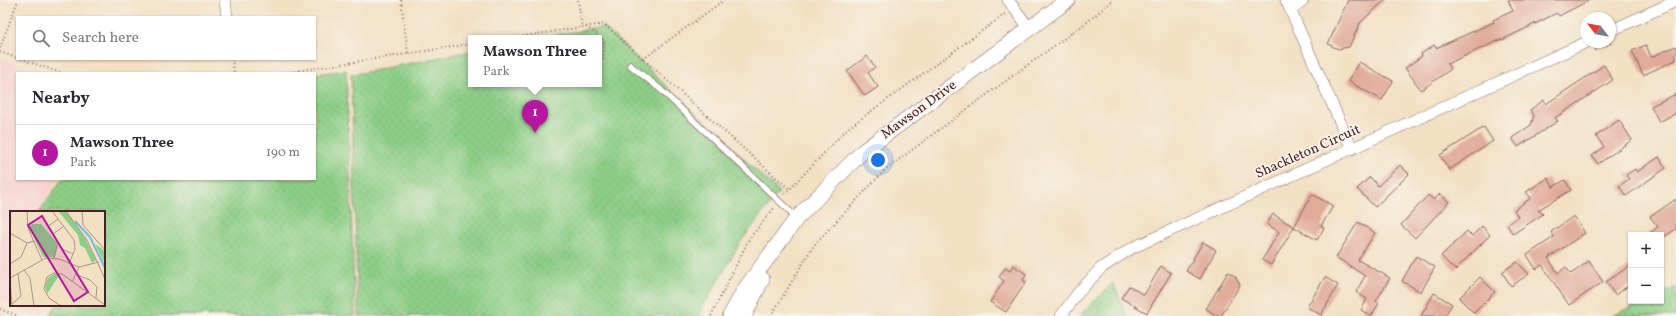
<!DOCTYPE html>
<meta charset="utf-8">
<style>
:root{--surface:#fff;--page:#f7f7f7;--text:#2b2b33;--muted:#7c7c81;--line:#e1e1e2;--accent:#b5179e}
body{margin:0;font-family:Vollkorn,serif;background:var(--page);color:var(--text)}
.controls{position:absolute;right:12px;bottom:12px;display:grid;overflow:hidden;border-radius:0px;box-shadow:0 1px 3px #0004}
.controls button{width:36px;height:36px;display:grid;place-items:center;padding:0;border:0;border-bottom:1px solid var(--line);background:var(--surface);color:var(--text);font:20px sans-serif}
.compass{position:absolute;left:1580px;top:12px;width:36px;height:36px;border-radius:50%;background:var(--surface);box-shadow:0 1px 3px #0004;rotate:301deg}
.you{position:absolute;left:878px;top:160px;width:14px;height:14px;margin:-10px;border:3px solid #fff;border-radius:50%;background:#1a73e8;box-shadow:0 0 0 6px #1a73e833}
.badge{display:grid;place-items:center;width:26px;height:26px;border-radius:50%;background:var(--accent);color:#fff;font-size:13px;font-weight:700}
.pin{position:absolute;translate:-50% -33px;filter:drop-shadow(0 1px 2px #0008)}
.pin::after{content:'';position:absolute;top:21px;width:14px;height:12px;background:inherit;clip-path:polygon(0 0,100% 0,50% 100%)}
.popup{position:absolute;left:468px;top:35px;width:134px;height:52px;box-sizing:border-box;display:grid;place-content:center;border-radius:0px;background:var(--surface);filter:drop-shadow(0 1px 3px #0005);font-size:13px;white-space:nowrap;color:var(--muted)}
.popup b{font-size:15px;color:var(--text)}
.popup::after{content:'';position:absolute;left:50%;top:100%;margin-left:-8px;border:8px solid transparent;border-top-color:var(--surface)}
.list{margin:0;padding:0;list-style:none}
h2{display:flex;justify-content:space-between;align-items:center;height:52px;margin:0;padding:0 16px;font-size:17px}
h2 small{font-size:13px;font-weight:400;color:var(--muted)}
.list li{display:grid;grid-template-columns:26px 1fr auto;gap:12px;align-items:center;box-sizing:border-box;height:56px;padding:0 16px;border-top:1px solid var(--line)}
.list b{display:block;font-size:15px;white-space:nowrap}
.list p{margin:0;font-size:13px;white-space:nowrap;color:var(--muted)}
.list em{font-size:13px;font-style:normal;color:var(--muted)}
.icon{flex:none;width:22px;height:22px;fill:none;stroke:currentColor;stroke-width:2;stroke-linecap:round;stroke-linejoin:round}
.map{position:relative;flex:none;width:1676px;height:316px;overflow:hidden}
.search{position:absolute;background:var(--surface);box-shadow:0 1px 3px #0004;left:16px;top:16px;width:300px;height:44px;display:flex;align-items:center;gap:10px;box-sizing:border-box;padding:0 14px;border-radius:0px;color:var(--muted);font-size:15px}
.panel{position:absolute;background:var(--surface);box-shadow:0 1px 3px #0004;left:16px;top:72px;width:300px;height:108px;border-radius:0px}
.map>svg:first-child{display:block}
.built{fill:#f7d0ce}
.park{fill:url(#park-dots);stroke:#6b7658}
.building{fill:#e1ab9a}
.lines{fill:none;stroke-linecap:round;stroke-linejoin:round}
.lane-casing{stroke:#856360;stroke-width:7}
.street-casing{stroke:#856360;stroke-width:12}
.secondary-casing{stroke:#856360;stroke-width:16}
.path{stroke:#856360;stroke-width:2;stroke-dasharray:1 3;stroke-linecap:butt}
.lane{stroke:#fff;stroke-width:5.5}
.street{stroke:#fff;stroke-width:11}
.secondary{stroke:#fff;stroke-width:15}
.labels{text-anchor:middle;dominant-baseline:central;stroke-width:3.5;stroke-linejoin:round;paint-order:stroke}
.street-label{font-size:14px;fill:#4a1f2b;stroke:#f7f3e8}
.inset-river{fill:none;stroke:#71bae9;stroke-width:2}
.inset-road{fill:none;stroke:#af9386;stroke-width:1}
.view{fill:#b5179e;fill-opacity:0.15;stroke:#b5179e;stroke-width:2}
.inset-edge{fill:none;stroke:#4a1f2b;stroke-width:2}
</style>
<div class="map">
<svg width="1676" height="316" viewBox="0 0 1676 316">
<defs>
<pattern id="park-dots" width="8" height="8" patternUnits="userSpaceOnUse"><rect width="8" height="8" fill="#8cce86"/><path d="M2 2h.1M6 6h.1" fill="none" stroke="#7ab074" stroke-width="1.8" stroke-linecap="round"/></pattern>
</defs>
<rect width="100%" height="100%" fill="#f7f3e8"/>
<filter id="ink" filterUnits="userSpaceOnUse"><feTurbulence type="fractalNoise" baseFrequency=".025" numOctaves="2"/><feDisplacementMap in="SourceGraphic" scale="8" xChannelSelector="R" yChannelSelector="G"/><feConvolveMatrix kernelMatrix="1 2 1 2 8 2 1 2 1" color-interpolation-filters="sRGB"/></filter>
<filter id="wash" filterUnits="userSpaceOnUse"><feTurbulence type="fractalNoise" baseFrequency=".012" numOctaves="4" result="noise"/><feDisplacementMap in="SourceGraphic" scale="16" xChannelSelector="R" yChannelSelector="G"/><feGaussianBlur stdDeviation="0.9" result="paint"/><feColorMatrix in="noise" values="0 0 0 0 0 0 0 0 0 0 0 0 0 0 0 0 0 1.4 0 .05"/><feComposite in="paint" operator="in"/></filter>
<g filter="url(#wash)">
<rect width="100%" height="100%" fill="#f2e0c3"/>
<!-- built -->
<path class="built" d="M0,58L42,73H17V179H58L36,212H11V305H48L41,316L14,308L0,298Z"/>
<!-- park -->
<path class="park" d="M604,27L779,192L741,241L702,309L700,316H358L351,75L471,51V84H599V38H535Z
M346,70L355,316L50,315L56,305H104V212H39L62,179H315V74Z
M1113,283L1127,316H1080L1081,314Z
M1676,287V316H1612L1646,301H1661V294Z"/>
<g id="blocks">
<!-- building -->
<path class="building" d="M1348,0H1385L1360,23L1349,47L1338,49L1328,44Z
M1508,0H1590L1559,16L1557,13L1502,40V39L1447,64L1451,69L1421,90L1405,68L1422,56L1421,54L1434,45L1436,48L1494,22L1493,20L1513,11Z
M1646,45L1651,57L1676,46V60L1643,75L1632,51Z
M867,56L875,67L868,73L878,87L865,96L847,71Z
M1359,62L1393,81L1382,100L1348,81Z
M1604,65L1613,80L1555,118L1558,121L1518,147L1512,138L1531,125L1534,115L1530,110L1544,100L1546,104Z
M1676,94V113L1659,122L1651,106Z
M1619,120L1632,140L1598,164L1592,156L1604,147L1596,136Z
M1484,127L1493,141L1449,170L1440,155Z
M1659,157L1666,168L1626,196L1619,186L1629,179L1626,175L1635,169L1637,172Z
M1400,165L1409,174L1375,207L1357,189L1370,177L1378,186Z
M1548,178L1553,187L1565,180L1571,190L1538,210L1543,214L1513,234L1507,225L1518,217L1514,210L1531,198L1526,192Z
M1312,194L1333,206L1321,226L1324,228L1317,240L1294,227L1271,265L1262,260L1279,232L1267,224L1273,214L1294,227Z
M1440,194L1449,202L1415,238L1401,225L1428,195L1434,200Z
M1676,199V229L1661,239V235H1647L1658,227L1650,217Z
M1574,216L1585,233L1548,258L1558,273L1566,267L1571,274L1589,261L1603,282L1569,305L1542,265L1536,269L1527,255L1554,237L1551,232Z
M1358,222L1375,233L1358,260L1390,278L1376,301L1379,303L1371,316L1361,310L1367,299L1356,292L1365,276L1336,257Z
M1482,226L1490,235L1455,270L1441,256L1467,231L1472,236Z
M1203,242L1216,250L1200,279L1186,271Z
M1416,256L1435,267L1421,292L1402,281Z
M1517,262L1529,274L1511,286L1502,272Z
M1013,265L1026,274L1023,280L1026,282L1006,312L990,302L1004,281L999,277L1005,268L1010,271Z
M1631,265V284L1615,295L1606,282Z
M1161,266L1171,273L1147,313L1121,298L1129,286L1144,295Z
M1228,272L1235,276L1240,285L1221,316H1218L1206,309Z
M1325,277L1338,285L1321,315L1307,307Z
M1480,277L1495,292L1474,313L1459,298Z
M1434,293L1452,304L1445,316H1421Z"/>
</g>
</g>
<g filter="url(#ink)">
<use href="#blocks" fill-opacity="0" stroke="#856360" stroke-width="1"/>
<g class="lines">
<!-- lane casing -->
<g class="lane-casing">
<path id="lane" d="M630,65L660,89L796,217"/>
</g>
<!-- street casing -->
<g class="street-casing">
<path id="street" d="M225,0L227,17
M1008,0L1030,29
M1286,0L1352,149
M1291,10L1303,0
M1610,31L1676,1
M1061,316L1077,294L1101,268L1132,248L1587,42"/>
</g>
<!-- secondary casing -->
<g class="secondary-casing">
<path id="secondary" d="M730,316L745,289L797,218L862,152L1068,0
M744,316L762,279"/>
</g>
<!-- path -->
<path class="path" d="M401,0L408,54
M578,0L582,27
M586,27L597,34L604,43L603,61
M511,38L604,24L789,189
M0,48L18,0
M1595,50L1611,43
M0,52L17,58
M21,59L61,73
M232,59L234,73
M643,59L724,0
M283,73L471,44
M785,194L848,128L1005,14
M0,309L18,316
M711,316L749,239L775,207
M771,316L814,245L885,170L978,101L1087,22L1113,0"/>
<!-- lane -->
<use href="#lane" class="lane"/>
<!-- street -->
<use href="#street" class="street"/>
<!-- secondary -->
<use href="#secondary" class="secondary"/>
</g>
</g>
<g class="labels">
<!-- street labels -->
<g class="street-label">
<text transform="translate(919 110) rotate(-36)">Mawson Drive</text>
<text transform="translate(1308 152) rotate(-24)">Shackleton Circuit</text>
</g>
</g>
<!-- overview -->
<g transform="translate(10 211)">
<rect width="95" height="95" fill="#f2e0c3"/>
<path d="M48,0H56L75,27L86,49L82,52L75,37L70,34L68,24ZM22,13H31L48,33L45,46H33L19,16ZM85,33L95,40L93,53L92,47ZM44,63H50L37,83L35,75L38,67Z" fill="#8cce86"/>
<path class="inset-river" d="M65,10L80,26L95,57"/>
<path class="inset-road" d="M17,0L18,17L32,49M42,0L64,29L65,38L59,53M56,0L77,29L95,68M72,0L73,14L95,39M37,16L48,8M0,22L17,32L25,30M43,23L54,15M52,38L63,43M44,47L47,35M0,53L11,46L17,32M14,59L20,67L24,95M67,64L80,69L87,76L86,87M0,67L36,47L49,48L69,56L89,51M0,68L2,95M62,71L69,56M2,93L11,85L8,63M51,95L39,87L34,78L37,66L44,62L52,63L95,94"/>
<path class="view" d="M32,5L78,81L64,90L18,14Z"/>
<rect width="95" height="95" class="inset-edge"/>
</g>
</svg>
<div class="controls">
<button>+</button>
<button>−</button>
</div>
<svg class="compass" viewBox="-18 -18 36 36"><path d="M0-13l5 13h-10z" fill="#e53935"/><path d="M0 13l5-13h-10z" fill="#7c7c81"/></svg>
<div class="you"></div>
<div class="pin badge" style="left:535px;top:133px">1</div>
<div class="popup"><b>Mawson Three</b>Park</div>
<div class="search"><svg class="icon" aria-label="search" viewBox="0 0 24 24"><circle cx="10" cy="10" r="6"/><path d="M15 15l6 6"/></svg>Search here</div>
<section class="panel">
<h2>Nearby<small></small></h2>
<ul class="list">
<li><span class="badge">1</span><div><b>Mawson Three</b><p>Park</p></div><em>190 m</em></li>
</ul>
</section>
</div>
